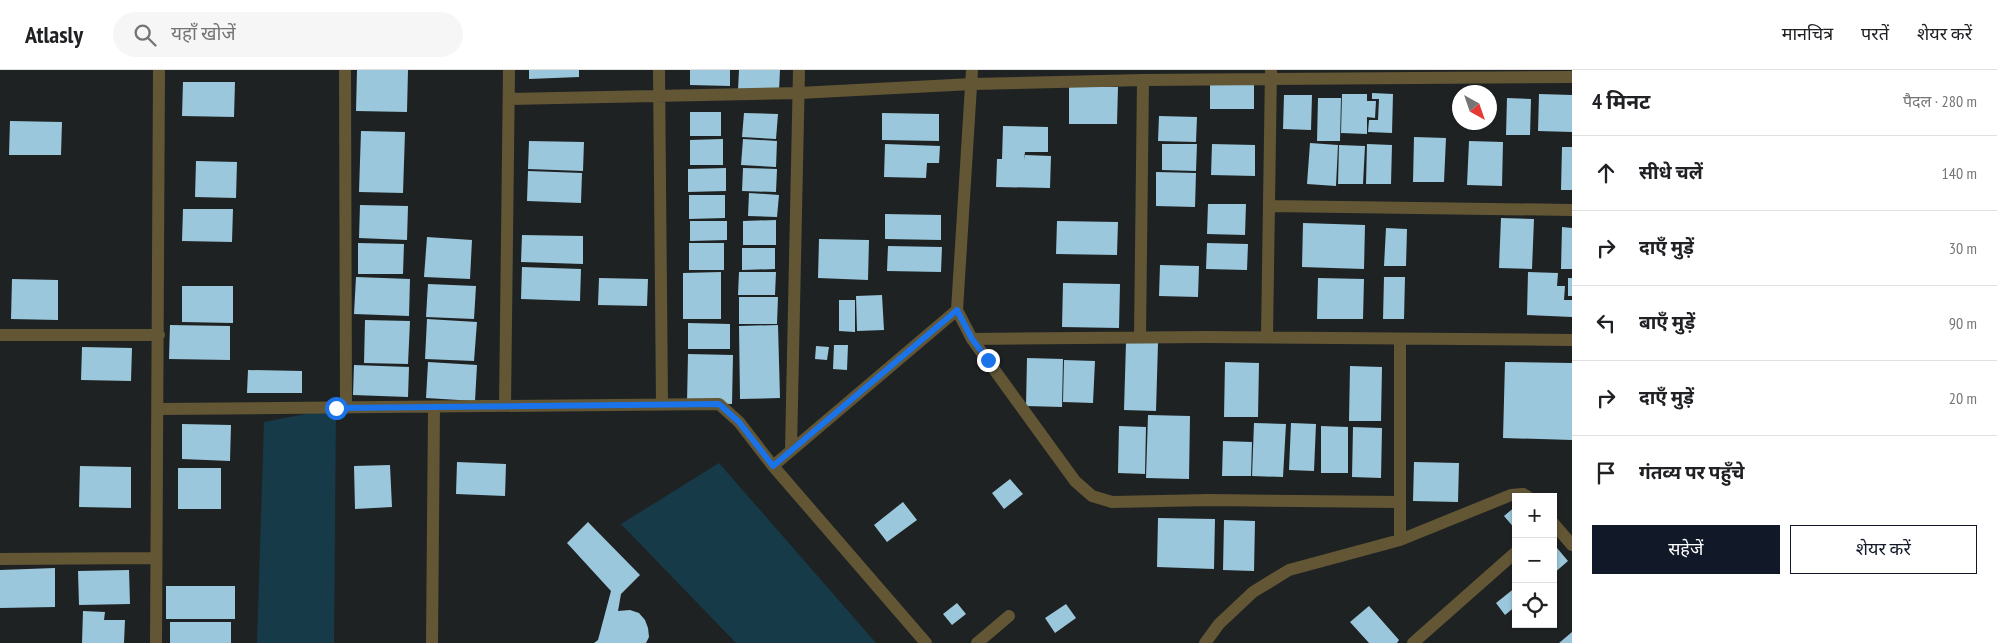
<!DOCTYPE html>
<html lang="hi">
<meta charset="utf-8">
<style>
:root{--surface:#fff;--page:#f6f6f6;--text:#202124;--muted:#757577;--line:#e0e0e0;--accent:#111827}
body{margin:0;font-family:"PT Sans Narrow","Noto Sans Devanagari",sans-serif;background:var(--page);color:var(--text)}
.controls{position:absolute;right:15px;bottom:15px;display:grid;overflow:hidden;border-radius:0px;box-shadow:0 1px 4px #0004}
.controls button{width:45px;height:45px;display:grid;place-items:center;padding:0;border:0;border-bottom:1px solid var(--line);background:var(--surface);color:var(--text);font:25px sans-serif}
.compass{position:absolute;left:1452px;top:15px;width:45px;height:45px;border-radius:50%;background:var(--surface);box-shadow:0 1px 4px #0004;rotate:140deg}
.stop{position:absolute;width:15px;height:15px;margin:-11px;border:4px solid #1a73e8;border-radius:50%;background:#fff}
.stop.end{background:#1a73e8;border-color:#fff;box-shadow:0 1px 5px #0008}
.list{margin:0;padding:0;list-style:none}
h2{display:flex;justify-content:space-between;align-items:center;height:65px;margin:0;padding:0 20px;font-size:21px}
h2 small{font-size:16px;font-weight:400;color:var(--muted)}
.list li{display:grid;grid-template-columns:32px 1fr auto;gap:15px;align-items:center;box-sizing:border-box;height:75px;padding:0 20px;border-top:1px solid var(--line)}
.list b{display:block;font-size:19px;white-space:nowrap}
.list em{font-size:16px;font-style:normal;color:var(--muted)}
.actions{display:flex;gap:10px;padding:15px 20px}
.actions a{flex:1;padding:11px 0;border:1px solid var(--accent);border-radius:0px;text-align:center;font-size:18px;color:var(--accent)}
.actions .main{background:var(--accent);color:#fff}
.icon{flex:none;width:28px;height:28px;fill:none;stroke:currentColor;stroke-width:2;stroke-linecap:round;stroke-linejoin:round}
.map{position:relative;flex:none;width:1572px;height:573px;overflow:hidden}
header{display:flex;align-items:center;gap:30px;box-sizing:border-box;height:70px;padding:0 25px;background:var(--surface);border-bottom:1px solid var(--line)}
header strong{font-size:24px}
nav{display:flex;gap:28px;margin-inline-start:auto;font-size:18px}
.search{width:350px;height:45px;background:var(--page);display:flex;align-items:center;gap:12px;box-sizing:border-box;padding:0 18px;border-radius:28px;color:var(--muted);font-size:19px}
main{display:flex}
aside{flex:1;background:var(--surface)}
.map>svg:first-child{display:block}
.green{fill:#163a47}
.building{fill:#9ac7db}
.lines{fill:none;stroke-linecap:round;stroke-linejoin:round}
.minor{stroke:#625635;stroke-width:12}
.route{stroke:#1a73e8;stroke-width:6}
</style>
<header>
<strong>Atlasly</strong>
<div class="search"><svg class="icon" aria-label="search" viewBox="0 0 24 24"><circle cx="10" cy="10" r="6"/><path d="M15 15l6 6"/></svg>यहाँ खोजें</div>
<nav><a>मानचित्र</a><a>परतें</a><a>शेयर करें</a></nav>
</header>
<main>
<div class="map">
<svg width="1572" height="573" viewBox="0 0 1572 573">
<rect width="100%" height="100%" fill="#1f2223"/>
<!-- green -->
<path class="green" d="M336,338L334,573H257L264,352Z
M719,393L876,573H736L621,454Z"/>
<!-- building -->
<path class="building" d="M357,0H408L407,42L356,41Z
M529,0H579V7L529,9Z
M690,0H730V16L690,15Z
M739,0H780L779,21L738,20Z
M183,12H235L234,47L182,46Z
M1210,14L1254,15V39H1210Z
M1069,16L1118,17L1117,54H1069Z
M1372,23L1393,24L1392,63L1368,62L1369,50H1378L1379,29H1372Z
M1342,24H1367V31H1376L1375,48L1367,47V64L1341,63Z
M1539,24L1572,25V62L1538,61Z
M1284,25H1312L1311,60L1283,59Z
M1318,28H1341L1340,71H1317Z
M1507,28L1531,29L1530,65H1506Z
M690,42H721V66H690Z
M744,43L778,44L776,69L742,67Z
M882,43L939,44V71L882,70Z
M1159,46L1197,47L1196,72L1158,71Z
M10,51L62,52L61,85H9Z
M1003,56L1048,57V82H1025L1024,90L1025,85L1051,86L1050,118L996,117L997,89H1002Z
M361,61L405,62L403,123L359,122Z
M1414,67L1446,68L1444,112H1413Z
M723,69V95H690V70Z
M743,69L777,71L776,97L741,95Z
M529,71L584,72L583,101L528,99Z
M1469,71L1503,72L1502,116L1467,115Z
M1310,73L1338,75L1336,116L1307,114Z
M885,74L940,76L939,93H927L926,108L884,107Z
M1162,74H1197L1196,101L1162,100Z
M1212,74L1255,75V106L1211,105Z
M1367,74L1392,75L1391,114H1366Z
M1339,75L1365,76L1363,114H1338Z
M1562,77H1572V120H1561Z
M196,91L237,92L236,128L195,127Z
M726,98V121L688,122V99Z
M743,98L777,99L776,122L742,121Z
M528,101L582,103L581,133L527,131Z
M1156,102L1196,103L1195,137L1156,136Z
M749,123L779,125L777,147L748,146Z
M689,125H725V148L689,149Z
M1208,134H1246L1245,165L1207,164Z
M360,135L408,136L407,170L359,168Z
M183,139H233L232,172L182,171Z
M885,144L941,145V170L885,169Z
M1501,148L1534,149L1532,199L1499,198Z
M776,150V175H743V151Z
M690,151H727V170L690,171Z
M1057,151L1118,152L1117,185L1056,184Z
M1303,153L1365,155L1364,199L1302,197Z
M1562,157L1572,158V199H1561Z
M1386,158L1407,159L1406,196H1384Z
M522,165L583,166V194L521,192Z
M427,167L472,170L470,209L424,207Z
M819,169L869,170L868,210L818,208Z
M358,173L404,174L403,204H358Z
M689,173H724V200H689Z
M1207,173L1248,174L1247,200L1206,199Z
M888,176L942,177L941,202L887,201Z
M742,178H775V199L742,200Z
M1160,195L1199,196L1198,227L1159,226Z
M522,197L581,199L580,231L521,229Z
M721,202V249H683V203Z
M739,202H776L775,225H738Z
M1528,202L1558,203L1557,216H1565L1564,230H1572V247L1527,245Z
M356,207L410,209L409,246L354,244Z
M1384,207H1405L1404,249H1383Z
M599,208L648,209L647,236L598,235Z
M1318,208L1364,209L1363,249H1317Z
M1568,208H1572V226H1568Z
M12,209L58,210V250L11,249Z
M1063,213L1120,214L1119,258L1062,257Z
M428,214L476,216L474,249L426,247Z
M182,216H233V253L182,252Z
M882,225L884,260L857,261L856,226Z
M739,227H778L777,254H739Z
M839,230H855V262L839,261Z
M427,249L477,252L474,291L425,289Z
M365,250L410,251L408,294L364,293Z
M688,253L730,254V279H688Z
M170,255L230,256V290L169,289Z
M778,255L780,328L740,329L739,256Z
M1126,272L1158,273L1156,341L1124,340Z
M834,275H848L847,300L833,299Z
M816,276L829,277L827,290L815,289Z
M82,277L132,278L131,311L81,310Z
M688,284L733,285L732,334L687,333Z
M1027,288L1063,289L1062,337L1026,336Z
M1064,290L1095,291L1093,333L1063,332Z
M428,292L477,295L475,331L426,328Z
M1225,292L1259,293L1258,347H1224Z
M1505,292L1572,293V370L1503,368Z
M354,295L409,297L408,327L353,325Z
M1350,296L1382,297L1381,351H1349Z
M248,300L302,301V323H247Z
M1148,345L1190,346L1189,409L1146,408Z
M1254,353L1286,354L1283,407L1252,406Z
M1291,353L1316,354L1314,401L1289,400Z
M182,354L231,355L230,391L182,389Z
M1119,356L1146,357L1145,404L1118,403Z
M1321,356L1348,357V403H1321Z
M1353,357L1382,358L1381,408L1352,407Z
M1223,371L1252,372L1251,406H1222Z
M457,392L506,394L505,426L456,424Z
M1414,392L1459,393L1458,432L1413,431Z
M390,395L392,437L355,439L354,396Z
M80,396L131,397V438L79,437Z
M178,398H221V439H178Z
M1010,409L1023,424L1004,439L992,423Z
M903,432L917,450L887,472L874,455Z
M1516,436V460L1504,446Z
M1158,448L1215,449L1214,499L1157,497Z
M1224,450L1255,451L1254,501L1223,500Z
M588,452L640,505L621,524L618,541L630,540L639,543L645,550L648,558L649,567L646,573H594L598,570L611,521L567,473Z
M1557,478L1568,491L1553,504V481Z
M55,498V537L0,538V500Z
M129,500L130,534L79,535L78,501Z
M166,516H235V549H166Z
M1516,517V536L1505,545L1496,533Z
M957,533L966,544L952,555L943,544Z
M1066,534L1076,548L1055,563L1045,548Z
M1369,536L1399,570L1397,573H1369L1350,552Z
M83,541L105,542L104,550H125L124,573H82Z
M170,552H231V573H170Z
M1572,562V573H1559Z"/>
<g class="lines">
<!-- minor -->
<path class="minor" d="M345,0L346,337
M659,0L662,335
M509,29L799,23L972,14L1143,10L1572,7
M1269,136L1572,140
M957,240L972,269L1075,411L1092,426L1112,432L1209,430L1400,432
M0,265H159
M1140,267L1143,10
M1267,267L1271,0
M972,269L1205,267L1572,270
M1400,269V470
M505,336L509,0
M158,339L719,334L739,352L773,396L926,573
M791,380L799,0
M773,396L957,240L972,0
M1553,453L1572,475
M0,489L156,488
M156,573L159,0
M432,573L434,337
M977,573L1009,546
M1205,573L1219,554L1253,522L1289,500L1400,470L1511,425L1523,424L1528,427
M1413,573L1516,482"/>
</g>
<g class="lines">
<!-- route -->
<path class="route" d="M336,338L719,334L739,352L773,396L957,240L972,269L988,290"/>
</g>
</svg>
<div class="controls">
<button>+</button>
<button>−</button>
<button><svg class="icon" aria-label="locate" viewBox="0 0 24 24"><circle cx="12" cy="12" r="6"/><path d="M12 2v4M12 18v4M2 12h4M18 12h4"/></svg></button>
</div>
<svg class="compass" viewBox="-18 -18 36 36"><path d="M0-13l5 13h-10z" fill="#e53935"/><path d="M0 13l5-13h-10z" fill="#757577"/></svg>
<div class="stop" style="left:336px;top:338px"></div>
<div class="stop end" style="left:988px;top:290px"></div>
</div>
<aside>
<h2>4 मिनट<small>पैदल · 280 m</small></h2>
<ul class="list">
<li><svg class="icon" aria-label="ahead" viewBox="0 0 24 24"><path d="M12 20V5M6 11l6-6 6 6"/></svg><div><b>सीधे चलें</b></div><em>140 m</em></li>
<li><svg class="icon" aria-label="right" viewBox="0 0 24 24"><path d="M7 20v-9h11M14 6l5 5-5 5"/></svg><div><b>दाएँ मुड़ें</b></div><em>30 m</em></li>
<li><svg class="icon" aria-label="left" viewBox="0 0 24 24"><path d="M17 20v-9H6M10 6l-5 5 5 5"/></svg><div><b>बाएँ मुड़ें</b></div><em>90 m</em></li>
<li><svg class="icon" aria-label="right" viewBox="0 0 24 24"><path d="M7 20v-9h11M14 6l5 5-5 5"/></svg><div><b>दाएँ मुड़ें</b></div><em>20 m</em></li>
<li><svg class="icon" aria-label="arrive" viewBox="0 0 24 24"><path d="M6 21V4h12l-3 4 3 4H6"/></svg><div><b>गंतव्य पर पहुँचे</b></div></li>
</ul>
<div class="actions"><a class="main">सहेजें</a><a>शेयर करें</a></div>
</aside>
</main>
